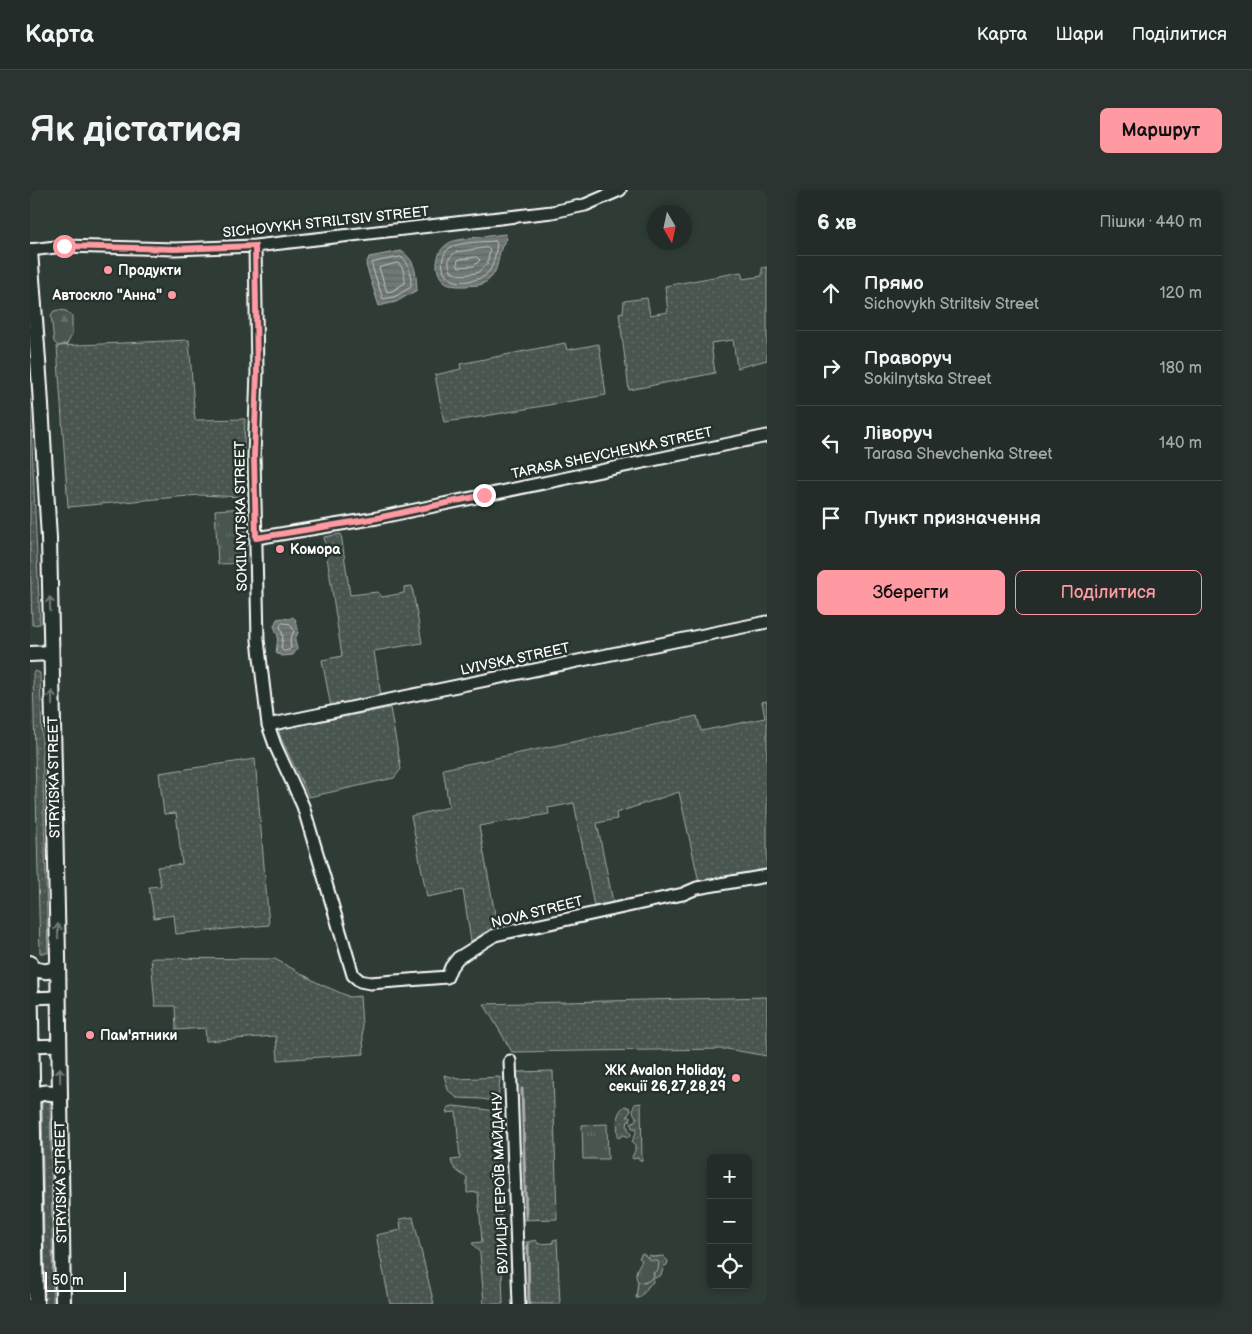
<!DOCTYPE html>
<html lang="uk">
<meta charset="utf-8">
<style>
:root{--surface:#232c28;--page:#2b3430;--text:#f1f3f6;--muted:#a3a7a8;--line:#404845;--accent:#ff9aa2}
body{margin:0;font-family:"Balsamiq Sans",sans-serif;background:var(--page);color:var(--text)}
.controls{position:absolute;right:15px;bottom:15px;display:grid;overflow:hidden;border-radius:8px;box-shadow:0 2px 8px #0003}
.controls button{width:45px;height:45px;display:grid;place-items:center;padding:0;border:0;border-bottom:1px solid var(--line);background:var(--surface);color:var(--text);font:25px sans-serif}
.compass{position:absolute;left:617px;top:15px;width:45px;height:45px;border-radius:50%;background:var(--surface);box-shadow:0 2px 8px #0003;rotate:171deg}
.scale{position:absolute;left:15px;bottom:12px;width:81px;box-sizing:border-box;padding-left:5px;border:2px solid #fff;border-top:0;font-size:14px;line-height:18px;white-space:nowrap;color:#fff;-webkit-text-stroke:4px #26332d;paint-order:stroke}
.stop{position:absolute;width:15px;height:15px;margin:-11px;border:4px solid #ff9aa2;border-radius:50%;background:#fff}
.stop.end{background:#ff9aa2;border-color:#fff;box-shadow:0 1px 5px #0008}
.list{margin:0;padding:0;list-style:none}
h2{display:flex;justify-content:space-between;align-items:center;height:65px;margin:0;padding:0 20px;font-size:21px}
h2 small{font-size:16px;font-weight:400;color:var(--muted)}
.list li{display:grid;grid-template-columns:32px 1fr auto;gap:15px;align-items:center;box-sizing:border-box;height:75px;padding:0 20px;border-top:1px solid var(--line)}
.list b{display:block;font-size:19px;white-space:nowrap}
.list p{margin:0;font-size:16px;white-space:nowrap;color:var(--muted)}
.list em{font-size:16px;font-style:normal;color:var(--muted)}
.actions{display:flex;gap:10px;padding:15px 20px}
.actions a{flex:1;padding:11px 0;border:1px solid var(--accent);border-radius:8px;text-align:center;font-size:18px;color:var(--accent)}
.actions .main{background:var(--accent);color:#111}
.icon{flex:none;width:28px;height:28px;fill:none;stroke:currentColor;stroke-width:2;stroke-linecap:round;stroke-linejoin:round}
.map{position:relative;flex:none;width:737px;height:1114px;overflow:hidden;border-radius:8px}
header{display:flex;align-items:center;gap:30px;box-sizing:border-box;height:70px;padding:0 25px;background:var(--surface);border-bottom:1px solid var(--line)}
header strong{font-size:24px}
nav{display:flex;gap:28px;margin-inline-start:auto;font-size:18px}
.intro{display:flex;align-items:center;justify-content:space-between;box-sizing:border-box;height:120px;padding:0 30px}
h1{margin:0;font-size:35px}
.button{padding:12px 22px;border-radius:8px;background:var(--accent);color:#111;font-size:18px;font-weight:700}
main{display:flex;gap:30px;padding:0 30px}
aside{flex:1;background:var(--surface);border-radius:8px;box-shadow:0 2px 8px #0003}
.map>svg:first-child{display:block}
.grass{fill:url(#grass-dots);stroke:#a4aaa7}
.forest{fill:url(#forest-firs);stroke:#a4aaa7}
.park{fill:url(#park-tufts);stroke:#a4aaa7}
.water{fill:url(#water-rules);stroke:#a9afac}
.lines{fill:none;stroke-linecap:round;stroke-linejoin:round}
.shore{stroke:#c6c9c8;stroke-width:1}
.stream{stroke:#a9afac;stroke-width:3}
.minor-casing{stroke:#fff;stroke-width:15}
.major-casing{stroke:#fff;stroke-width:18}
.minor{stroke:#26332d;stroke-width:11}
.major{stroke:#26332d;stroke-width:14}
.oneway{stroke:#727a76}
.route{stroke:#ff9aa2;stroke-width:6}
.poi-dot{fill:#ff9aa2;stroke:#26332d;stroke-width:2}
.labels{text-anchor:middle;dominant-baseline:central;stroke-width:5;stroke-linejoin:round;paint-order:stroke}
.street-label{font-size:14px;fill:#fff;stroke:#26332d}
.poi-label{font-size:14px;font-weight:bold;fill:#fff;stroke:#26332d;text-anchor:start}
</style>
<header>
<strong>Карта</strong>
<nav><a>Карта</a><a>Шари</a><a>Поділитися</a></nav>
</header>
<div class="intro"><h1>Як дістатися</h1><a class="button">Маршрут</a></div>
<main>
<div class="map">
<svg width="737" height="1114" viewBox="0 0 737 1114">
<defs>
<pattern id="grass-dots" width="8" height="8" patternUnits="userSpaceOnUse" patternTransform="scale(1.25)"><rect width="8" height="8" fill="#4a544f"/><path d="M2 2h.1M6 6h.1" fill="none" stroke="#656e69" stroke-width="1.8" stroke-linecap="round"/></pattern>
<pattern id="forest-firs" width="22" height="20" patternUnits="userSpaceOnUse" patternTransform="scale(1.25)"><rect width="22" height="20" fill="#4a544f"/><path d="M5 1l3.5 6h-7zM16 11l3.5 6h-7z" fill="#656e69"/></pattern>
<pattern id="park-tufts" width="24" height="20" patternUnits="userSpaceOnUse" patternTransform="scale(1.25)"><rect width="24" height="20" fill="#4a544f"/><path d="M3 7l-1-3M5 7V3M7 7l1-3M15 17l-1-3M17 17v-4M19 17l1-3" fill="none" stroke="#656e69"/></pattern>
<pattern id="water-rules" width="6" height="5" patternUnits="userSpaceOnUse" patternTransform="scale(1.25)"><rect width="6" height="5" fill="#707975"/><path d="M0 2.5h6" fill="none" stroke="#5e6260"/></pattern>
</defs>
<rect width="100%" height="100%" fill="#2f3b35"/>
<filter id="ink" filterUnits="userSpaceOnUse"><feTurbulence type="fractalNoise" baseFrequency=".02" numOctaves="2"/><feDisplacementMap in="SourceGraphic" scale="10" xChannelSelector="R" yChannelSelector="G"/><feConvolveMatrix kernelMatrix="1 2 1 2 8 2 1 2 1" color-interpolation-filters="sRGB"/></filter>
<g filter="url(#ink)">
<!-- grass -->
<path class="grass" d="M737,77V170L707,178L703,150L681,153L685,183L599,200L589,123L593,122L594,111L617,108L620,125L638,122L635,96L711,82L713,89L732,86V78Z
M159,150L165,230L215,229L212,307L170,305L38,317L27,156Z
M535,153L537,160L569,154L576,205L438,229L414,232L405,185L431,179L430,174Z
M0,209L10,434L2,435L0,361Z
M311,344L320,405L348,402L352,407L374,403V397L382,396L392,453L344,461L351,506L301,517L292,470L312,466L294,347Z
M5,481L10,483L18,763H10L3,483Z
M737,511V679L669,692L649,602L586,623L587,629L567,633L583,712L564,716L544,613L518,618L519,624L449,636L467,735L441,751L433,700L397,707L381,626L419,617L413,579L667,526L671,541L735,528L732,512Z
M360,518L371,579L364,588L279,607L251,548L249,542L251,539Z
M225,569L239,735L146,744L144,725L124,728L119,697L131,696L127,677L152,674L146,623L134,624L129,583Z
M121,768L245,769L290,794L320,807L330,806L334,864L248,870L246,846L176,851L175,838L146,840L145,816H125Z
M737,807V866L697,859L482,862L454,814Z
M523,881L527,1029L490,1030L486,885L487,882Z
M414,885L428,889L470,887L468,912L452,909L427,908L418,900Z
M18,908L20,910L23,1114H15L12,910Z
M611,913L612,971L607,968L603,969L602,967L605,961V954L602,953C603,947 607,945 606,938H602L601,933L606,930V927C603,923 602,919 605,914Z
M424,916L467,921L473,1114H454L450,1063L442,1053L452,1052L448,1002L437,1003V988C430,983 422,979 421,970L430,969L426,922L416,923L418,917Z
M595,916L600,918L601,921L597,926L601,927L600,931H598L597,936L601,945L599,947L594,945L588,948C588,936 584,923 595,916Z
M383,1027L404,1114H360L346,1045L371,1040L370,1029Z
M527,1049L530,1114H492V1053L506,1050L508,1054L523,1053V1050Z
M620,1065L623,1067L633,1066L638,1071L637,1075L634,1076L631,1085L623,1089V1092C616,1097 616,1103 608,1108H606L608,1092L615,1093L624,1086L622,1071L617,1069Z"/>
<!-- forest -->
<path class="forest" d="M29,120L36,121L42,126V145L37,154L28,156L24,152L21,125L24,121Z"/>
<!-- park -->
<path class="park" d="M214,318L217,373L188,374L185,320Z
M577,934L578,969H553L552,935Z
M612,1063L622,1071L624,1070L629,1072L628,1080L623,1083L624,1086C618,1092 616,1093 608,1092C603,1082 608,1078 612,1070L609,1068Z"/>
<!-- water -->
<path class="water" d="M475,44L477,49C464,61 474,84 452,94C448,96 441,95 436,96C429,96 421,97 414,91C402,81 406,58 421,52C431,48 462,46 475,44Z
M371,61C386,70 386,84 387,100L366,112L349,116L336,75L339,67Z
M263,427L266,430L265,433C272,444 266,442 265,451C265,454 267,456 267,459L263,465L252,466L246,463L248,446L244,436L247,429L252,428L259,429Z"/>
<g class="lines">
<!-- shore -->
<path class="shore" d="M465,51L467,53C464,74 462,89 438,91C435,91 430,92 426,91C410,88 407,63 423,56C434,52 453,52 465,51Z
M457,58L460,60L457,74L447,83C432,85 417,89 419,68L426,62Z
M371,67C381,73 381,86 381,97L364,107L353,109L342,76V73Z
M447,67L450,70L444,76L429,77L427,75L428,70Z
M368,73C374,77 375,86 375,93L362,101L357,102L349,78Z
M253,433L260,434L264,441L260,450L261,458L259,460L254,461L251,459L253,446L250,436Z"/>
<!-- stream -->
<path class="stream" d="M492,899L496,1028
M498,1054L499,1114"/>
<!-- minor casing -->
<g class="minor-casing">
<path id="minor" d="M225,56L227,182L224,266L228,450L238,535L245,555L273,616L323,785L330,791L340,793L417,787L421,777L428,768L465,745L653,704L667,698L737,686
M0,60L34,56L145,59L225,56L522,22L555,15L590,0
M226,348L347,328L737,246
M238,535L737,432
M0,808L28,807
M0,856L29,855
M480,871L489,1114"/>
</g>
<!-- major casing -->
<g class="major-casing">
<path id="major" d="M0,61L10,198L19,348L28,766L33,1114
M0,464L20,463
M0,773L6,1114
M0,778C11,781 19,784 28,776
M2,907C13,902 20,900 30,907"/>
</g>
<!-- minor -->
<use href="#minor" class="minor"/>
<!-- major -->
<use href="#major" class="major"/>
</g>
<!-- one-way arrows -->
<defs><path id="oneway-shaft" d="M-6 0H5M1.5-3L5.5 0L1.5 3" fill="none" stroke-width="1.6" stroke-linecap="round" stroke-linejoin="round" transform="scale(1.25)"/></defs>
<g class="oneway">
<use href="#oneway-shaft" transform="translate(20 414) rotate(-91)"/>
<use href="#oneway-shaft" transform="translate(22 508) rotate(-91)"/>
<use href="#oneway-shaft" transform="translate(28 741) rotate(-91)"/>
<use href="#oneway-shaft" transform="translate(30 885) rotate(-91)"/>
</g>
</g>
<g class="lines" filter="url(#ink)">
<!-- route -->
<path class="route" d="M34,56L145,59L225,56L227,182L224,266L226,348L347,328L454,305"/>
</g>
<!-- markers -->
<g class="poi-dot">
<circle cx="78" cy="80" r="5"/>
<circle cx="142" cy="105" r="5"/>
<circle cx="250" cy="359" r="5"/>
<circle cx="60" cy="845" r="5"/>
<circle cx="706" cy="888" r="5"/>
</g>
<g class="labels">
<!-- street labels -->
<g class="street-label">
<text transform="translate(296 32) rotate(-6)">SICHOVYKH STRILTSIV STREET</text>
<text transform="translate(582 263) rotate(-12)">TARASA SHEVCHENKA STREET</text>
<text transform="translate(211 326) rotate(-91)">SOKILNYTSKA STREET</text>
<text transform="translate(485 469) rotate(-12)">LVIVSKA STREET</text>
<text transform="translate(24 587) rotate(-91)">STRYISKA STREET</text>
<text transform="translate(507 722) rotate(-14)">NOVA STREET</text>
<text transform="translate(31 992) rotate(-91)">STRYISKA STREET</text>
<text transform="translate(470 993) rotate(-92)">ВУЛИЦЯ ГЕРОЇВ МАЙДАНУ</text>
</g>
<!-- poi labels -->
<g class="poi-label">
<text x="88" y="80">Продукти</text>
<text x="132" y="105" text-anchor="end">Автоскло "Анна"</text>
<text x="260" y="359">Комора</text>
<text x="70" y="845">Пам'ятники</text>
<text x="696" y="880" text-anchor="end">ЖК Avalon Holiday,<tspan x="696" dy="16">секції 26,27,28,29</tspan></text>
</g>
</g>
</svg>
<div class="controls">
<button>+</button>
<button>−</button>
<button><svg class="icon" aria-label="locate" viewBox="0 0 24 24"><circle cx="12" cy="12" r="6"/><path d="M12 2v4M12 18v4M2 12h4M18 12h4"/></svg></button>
</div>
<svg class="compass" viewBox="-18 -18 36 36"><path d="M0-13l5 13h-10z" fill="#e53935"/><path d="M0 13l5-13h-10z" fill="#a3a7a8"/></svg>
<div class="scale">50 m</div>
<div class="stop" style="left:34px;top:56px"></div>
<div class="stop end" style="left:454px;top:305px"></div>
</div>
<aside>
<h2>6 хв<small>Пішки · 440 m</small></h2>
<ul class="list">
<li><svg class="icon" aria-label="ahead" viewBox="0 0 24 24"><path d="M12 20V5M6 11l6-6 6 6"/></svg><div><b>Прямо</b><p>Sichovykh Striltsiv Street</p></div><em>120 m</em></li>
<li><svg class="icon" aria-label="right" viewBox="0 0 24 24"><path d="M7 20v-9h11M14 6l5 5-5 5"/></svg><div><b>Праворуч</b><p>Sokilnytska Street</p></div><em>180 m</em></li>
<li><svg class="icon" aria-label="left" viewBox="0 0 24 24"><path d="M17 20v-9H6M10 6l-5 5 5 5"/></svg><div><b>Ліворуч</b><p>Tarasa Shevchenka Street</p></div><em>140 m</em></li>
<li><svg class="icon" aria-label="arrive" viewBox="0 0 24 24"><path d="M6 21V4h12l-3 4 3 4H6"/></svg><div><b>Пункт призначення</b></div></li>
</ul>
<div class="actions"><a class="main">Зберегти</a><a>Поділитися</a></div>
</aside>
</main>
